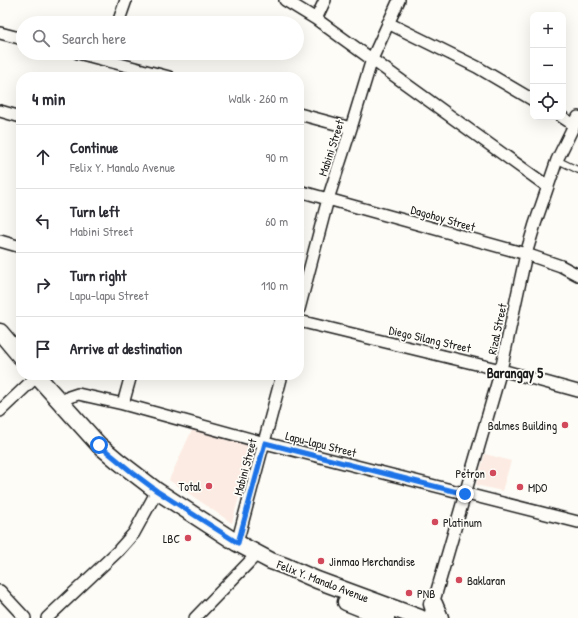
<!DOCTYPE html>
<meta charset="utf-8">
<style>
:root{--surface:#fff;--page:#f7f7f7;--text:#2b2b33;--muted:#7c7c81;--line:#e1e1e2}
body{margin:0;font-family:"Patrick Hand",sans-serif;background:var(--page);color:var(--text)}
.controls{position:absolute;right:12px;top:12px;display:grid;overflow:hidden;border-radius:8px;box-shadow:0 4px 16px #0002}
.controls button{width:36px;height:36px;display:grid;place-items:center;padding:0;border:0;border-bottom:1px solid var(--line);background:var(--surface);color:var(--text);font:20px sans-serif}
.stop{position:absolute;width:12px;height:12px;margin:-9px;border:3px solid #1a73e8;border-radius:50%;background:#fff}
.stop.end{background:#1a73e8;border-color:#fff;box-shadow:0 1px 4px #0008}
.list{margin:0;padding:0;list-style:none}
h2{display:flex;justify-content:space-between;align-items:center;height:52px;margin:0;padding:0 16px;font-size:17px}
h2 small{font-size:13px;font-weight:400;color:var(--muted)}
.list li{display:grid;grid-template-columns:26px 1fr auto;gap:12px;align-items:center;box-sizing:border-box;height:64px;padding:0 16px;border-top:1px solid var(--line)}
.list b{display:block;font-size:15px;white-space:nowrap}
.list p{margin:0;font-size:13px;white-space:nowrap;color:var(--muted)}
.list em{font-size:13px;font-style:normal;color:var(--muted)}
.icon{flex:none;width:22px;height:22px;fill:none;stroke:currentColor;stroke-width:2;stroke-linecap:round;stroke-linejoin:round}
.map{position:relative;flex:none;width:578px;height:618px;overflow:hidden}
.search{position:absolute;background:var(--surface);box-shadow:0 4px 16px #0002;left:16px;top:16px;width:288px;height:44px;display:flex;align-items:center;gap:10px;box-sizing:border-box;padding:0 14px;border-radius:22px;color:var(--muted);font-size:15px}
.panel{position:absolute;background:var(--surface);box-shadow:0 4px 16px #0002;left:16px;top:72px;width:288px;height:308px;border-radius:16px}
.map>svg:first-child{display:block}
.built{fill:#fcebe2}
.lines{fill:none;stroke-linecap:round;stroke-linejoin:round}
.lane-casing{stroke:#1c1c1c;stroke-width:8}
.street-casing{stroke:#1c1c1c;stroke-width:14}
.secondary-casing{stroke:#1c1c1c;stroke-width:19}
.primary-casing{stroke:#1c1c1c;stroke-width:21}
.lane{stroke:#fdfcf7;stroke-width:5.5}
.street{stroke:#fdfcf7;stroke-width:11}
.secondary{stroke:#fdfcf7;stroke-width:16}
.primary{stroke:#fdfcf7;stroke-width:18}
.route{stroke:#1a73e8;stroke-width:5}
.poi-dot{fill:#d1495b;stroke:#fdfcf7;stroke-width:1.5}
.labels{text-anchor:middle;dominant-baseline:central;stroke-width:3.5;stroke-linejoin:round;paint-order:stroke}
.street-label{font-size:12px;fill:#1c1c1c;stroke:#fdfcf7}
.poi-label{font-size:12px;fill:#1c1c1c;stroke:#fdfcf7;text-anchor:start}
.quarter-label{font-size:14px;font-weight:bold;fill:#1c1c1c;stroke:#fdfcf7}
</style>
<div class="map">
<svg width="578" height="618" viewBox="0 0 578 618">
<rect width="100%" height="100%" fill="#fdfcf7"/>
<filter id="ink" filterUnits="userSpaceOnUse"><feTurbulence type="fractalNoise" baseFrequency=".025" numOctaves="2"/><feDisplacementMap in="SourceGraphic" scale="8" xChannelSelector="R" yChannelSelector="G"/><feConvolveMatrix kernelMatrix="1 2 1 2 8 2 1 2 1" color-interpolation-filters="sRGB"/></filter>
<g filter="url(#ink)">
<!-- built -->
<path class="built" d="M192,430L252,447L232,523L169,480Z
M485,454L511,461L502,491L476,485Z"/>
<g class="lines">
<!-- lane casing -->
<g class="lane-casing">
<path id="lane" d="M557,160L578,170"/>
</g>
<!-- street casing -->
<g class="street-casing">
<path id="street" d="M285,0L316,19L547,186
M316,19L325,0
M118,23L126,0
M388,23L477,67L533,100
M0,33L23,39
M78,53L169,77
M0,111L21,117
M299,114L351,128
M562,117L574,125
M299,191L526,254L561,266L578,275
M0,241L21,247
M299,309L328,199L351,128L372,59L399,0
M299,321L501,370L578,391
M60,403L69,397L78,394L123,404L265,443L578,522
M123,404L131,375
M0,411L37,376
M237,543L282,375
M0,591L25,618
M47,618L118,551L134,533L157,491
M195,618L257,554
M429,618L501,370L526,254L535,224L557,160L578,117"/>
</g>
<!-- secondary casing -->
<g class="secondary-casing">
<path id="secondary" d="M0,332L21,357
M36,375L99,445L118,461L157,491L237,543L271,561L285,566L317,580L420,618
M346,602L386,618"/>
</g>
<!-- primary casing -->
<g class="primary-casing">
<path id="primary" d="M433,604L439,618"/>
</g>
<!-- lane -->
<use href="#lane" class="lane"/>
<!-- street -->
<use href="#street" class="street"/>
<!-- secondary -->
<use href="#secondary" class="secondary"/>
<!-- primary -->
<use href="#primary" class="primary"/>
</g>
</g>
<g class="lines" filter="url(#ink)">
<!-- route -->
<path class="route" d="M99,445L133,473L157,491L238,543L265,443L465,494"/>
</g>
<!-- markers -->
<g class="poi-dot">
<circle cx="565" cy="425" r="4"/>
<circle cx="493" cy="473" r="4"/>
<circle cx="209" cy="486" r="4"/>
<circle cx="520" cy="487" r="4"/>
<circle cx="435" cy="522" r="4"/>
<circle cx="188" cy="538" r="4"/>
<circle cx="321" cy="561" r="4"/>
<circle cx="459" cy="580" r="4"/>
<circle cx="409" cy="593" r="4"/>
</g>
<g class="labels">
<!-- street labels -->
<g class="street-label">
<text transform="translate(331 148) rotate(-72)">Mabini Street</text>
<text transform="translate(443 218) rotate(16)">Dagohoy Street</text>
<text transform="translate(497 329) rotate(-78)">Rizal Street</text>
<text transform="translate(430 339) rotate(13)">Diego Silang Street</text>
<text transform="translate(321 444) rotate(14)">Lapu-lapu Street</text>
<text transform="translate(245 467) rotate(-75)">Mabini Street</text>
<text transform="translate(323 581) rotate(21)">Felix Y. Manalo Avenue</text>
</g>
<!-- poi labels -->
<g class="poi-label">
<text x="557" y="425" text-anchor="end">Balmes Building</text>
<text x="485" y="473" text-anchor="end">Petron</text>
<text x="201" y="486" text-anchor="end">Total</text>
<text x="528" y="487">MDO</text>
<text x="443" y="522">Platinum</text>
<text x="180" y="538" text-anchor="end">LBC</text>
<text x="329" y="561">Jinmao Merchandise</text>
<text x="467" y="580">Baklaran</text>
<text x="417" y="593">PNB</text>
</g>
<!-- quarter labels -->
<g class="quarter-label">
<text x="515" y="372">Barangay 5</text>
</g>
</g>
</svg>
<div class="controls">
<button>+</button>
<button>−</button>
<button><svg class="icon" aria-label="locate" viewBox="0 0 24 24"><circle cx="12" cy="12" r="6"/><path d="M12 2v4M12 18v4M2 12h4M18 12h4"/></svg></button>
</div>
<div class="stop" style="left:99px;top:445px"></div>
<div class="stop end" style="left:465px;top:494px"></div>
<div class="search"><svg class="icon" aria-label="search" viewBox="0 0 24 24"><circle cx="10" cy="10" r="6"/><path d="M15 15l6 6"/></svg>Search here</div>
<section class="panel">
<h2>4 min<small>Walk · 260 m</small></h2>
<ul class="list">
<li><svg class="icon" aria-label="ahead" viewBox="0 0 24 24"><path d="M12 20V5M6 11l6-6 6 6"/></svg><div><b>Continue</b><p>Felix Y. Manalo Avenue</p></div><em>90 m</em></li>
<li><svg class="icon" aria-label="left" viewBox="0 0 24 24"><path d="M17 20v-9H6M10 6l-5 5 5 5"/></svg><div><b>Turn left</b><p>Mabini Street</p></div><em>60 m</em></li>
<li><svg class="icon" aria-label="right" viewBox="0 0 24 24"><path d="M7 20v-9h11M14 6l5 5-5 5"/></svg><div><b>Turn right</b><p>Lapu-lapu Street</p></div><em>110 m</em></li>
<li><svg class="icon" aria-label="arrive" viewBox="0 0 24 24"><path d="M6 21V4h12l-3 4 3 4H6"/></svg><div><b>Arrive at destination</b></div></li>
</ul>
</section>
</div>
